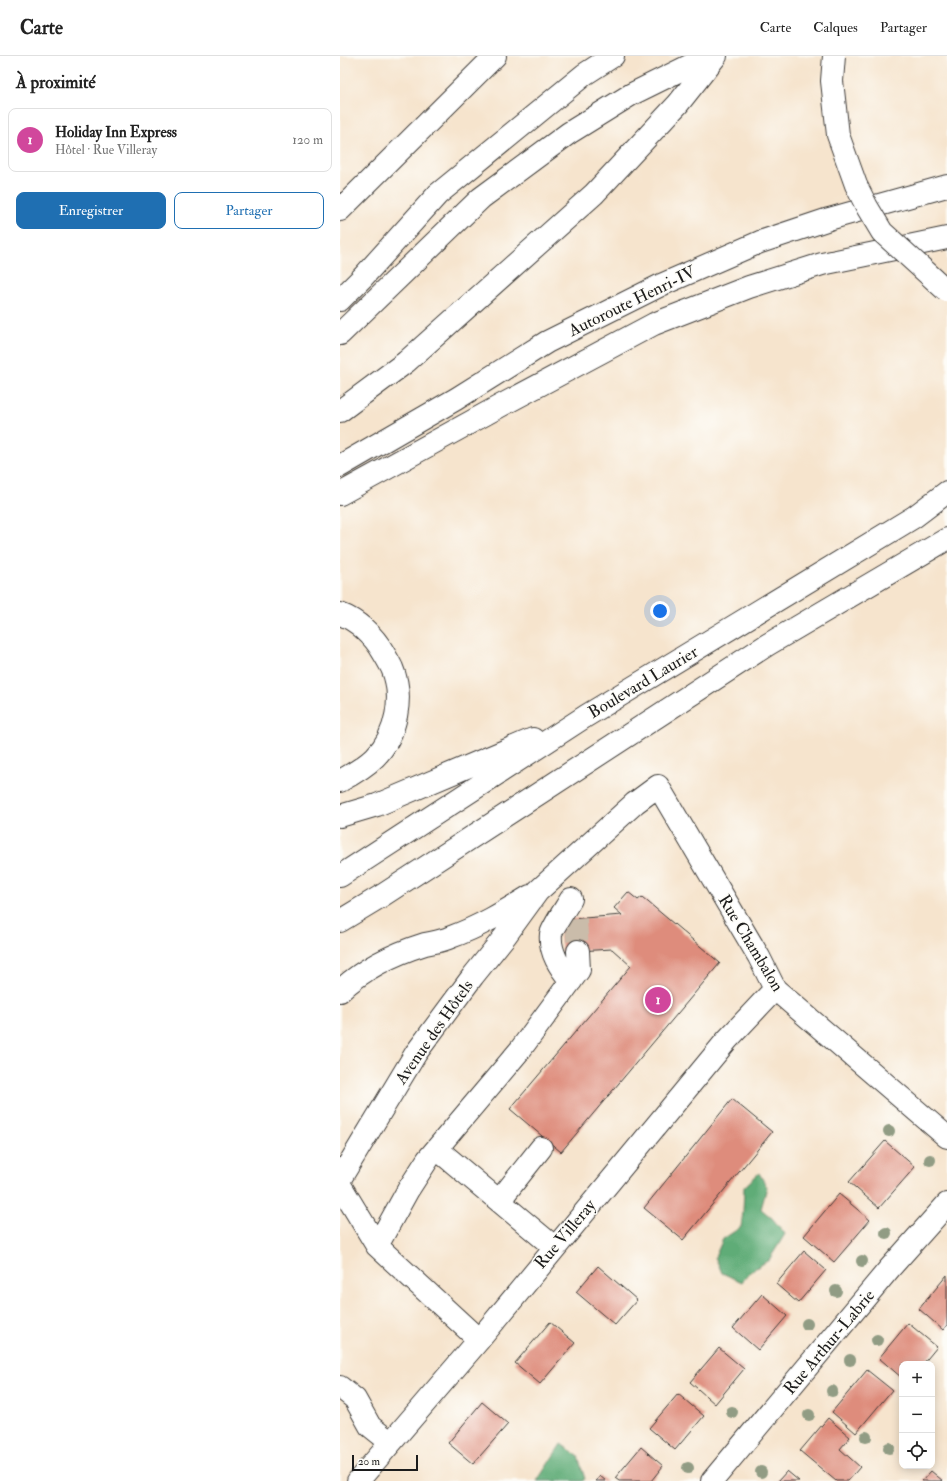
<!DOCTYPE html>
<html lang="fr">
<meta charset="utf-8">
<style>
:root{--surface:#fff;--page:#f6f6f6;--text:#222;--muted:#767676;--line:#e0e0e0;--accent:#1f6fb2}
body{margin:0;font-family:"IM FELL Double Pica",serif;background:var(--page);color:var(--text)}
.controls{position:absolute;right:12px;bottom:12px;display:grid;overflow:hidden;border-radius:8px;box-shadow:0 2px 10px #0003}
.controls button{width:36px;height:36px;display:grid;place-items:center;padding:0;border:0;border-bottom:1px solid var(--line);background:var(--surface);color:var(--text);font:20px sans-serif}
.scale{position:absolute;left:12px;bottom:10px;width:66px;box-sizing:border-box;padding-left:4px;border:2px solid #1c1c1c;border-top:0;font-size:11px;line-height:14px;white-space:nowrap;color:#1c1c1c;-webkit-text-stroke:3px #fdfcf7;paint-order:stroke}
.you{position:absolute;left:320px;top:555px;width:14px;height:14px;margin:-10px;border:3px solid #fff;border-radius:50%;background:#1a73e8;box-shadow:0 0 0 6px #1a73e833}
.badge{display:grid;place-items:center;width:26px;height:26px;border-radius:50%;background:var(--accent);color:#fff;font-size:13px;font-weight:700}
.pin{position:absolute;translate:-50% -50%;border:2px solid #fff;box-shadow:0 1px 4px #0006}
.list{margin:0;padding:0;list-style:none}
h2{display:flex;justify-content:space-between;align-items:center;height:52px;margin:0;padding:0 16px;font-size:17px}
h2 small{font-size:13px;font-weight:400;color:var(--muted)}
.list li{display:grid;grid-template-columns:26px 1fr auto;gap:12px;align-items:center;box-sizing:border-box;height:64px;margin:0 8px 8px;padding:0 8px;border:1px solid var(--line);border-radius:8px}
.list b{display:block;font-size:15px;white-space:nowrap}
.list p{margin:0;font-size:13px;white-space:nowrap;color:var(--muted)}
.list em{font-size:13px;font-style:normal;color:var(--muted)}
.actions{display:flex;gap:8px;padding:12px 16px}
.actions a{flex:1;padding:9px 0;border:1px solid var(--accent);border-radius:8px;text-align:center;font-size:14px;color:var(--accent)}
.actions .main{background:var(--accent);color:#fff}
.icon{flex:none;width:22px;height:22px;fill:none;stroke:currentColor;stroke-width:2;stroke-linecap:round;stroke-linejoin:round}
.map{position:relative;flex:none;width:607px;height:1425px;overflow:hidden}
header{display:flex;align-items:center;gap:24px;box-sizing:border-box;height:56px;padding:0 20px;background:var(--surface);border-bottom:1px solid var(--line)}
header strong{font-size:19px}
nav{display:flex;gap:22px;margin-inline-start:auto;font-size:14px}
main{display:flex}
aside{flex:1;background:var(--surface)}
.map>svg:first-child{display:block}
.forest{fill:#5fac77;stroke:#3e644a}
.building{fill:#de8c7b}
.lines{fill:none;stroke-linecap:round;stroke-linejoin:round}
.minor-tunnel{stroke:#cabcaa;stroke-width:22;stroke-dasharray:22 11;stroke-linecap:butt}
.minor-casing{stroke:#3d3a37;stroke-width:24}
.highway-casing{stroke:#3d3a37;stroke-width:24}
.minor{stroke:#fff;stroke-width:22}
.highway{stroke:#fff;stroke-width:22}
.highway-bridge-casing{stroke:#3d3a37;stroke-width:24;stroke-linecap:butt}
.highway-bridge{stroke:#fff;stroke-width:22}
.tree{fill:#919c84}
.labels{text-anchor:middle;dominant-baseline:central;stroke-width:3;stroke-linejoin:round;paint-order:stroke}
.street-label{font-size:17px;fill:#1c1c1c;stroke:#fdfcf7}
</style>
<header>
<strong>Carte</strong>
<nav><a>Carte</a><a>Calques</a><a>Partager</a></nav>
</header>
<main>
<aside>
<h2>À proximité<small></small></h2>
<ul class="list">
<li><span class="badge" style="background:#d1479c">1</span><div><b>Holiday Inn Express</b><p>Hôtel · Rue Villeray</p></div><em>120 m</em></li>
</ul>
<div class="actions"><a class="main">Enregistrer</a><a>Partager</a></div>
</aside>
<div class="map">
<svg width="607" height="1425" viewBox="0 0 607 1425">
<rect width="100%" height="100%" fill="#fdfcf7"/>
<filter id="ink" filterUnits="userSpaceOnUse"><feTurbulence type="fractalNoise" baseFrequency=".025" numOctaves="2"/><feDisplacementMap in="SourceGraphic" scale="8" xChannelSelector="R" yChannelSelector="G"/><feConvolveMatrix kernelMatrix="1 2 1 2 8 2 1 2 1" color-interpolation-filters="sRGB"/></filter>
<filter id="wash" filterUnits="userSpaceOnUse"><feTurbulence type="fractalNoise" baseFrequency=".012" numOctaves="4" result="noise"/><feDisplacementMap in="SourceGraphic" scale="16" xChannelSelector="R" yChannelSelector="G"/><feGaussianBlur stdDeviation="0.9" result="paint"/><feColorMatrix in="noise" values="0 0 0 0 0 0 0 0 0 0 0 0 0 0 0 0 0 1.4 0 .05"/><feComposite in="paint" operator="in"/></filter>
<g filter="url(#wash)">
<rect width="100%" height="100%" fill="#f6e4cd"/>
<!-- forest -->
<path class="forest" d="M419,1117L427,1131L421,1153L432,1162L445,1178L429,1204L411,1215L402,1226L382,1217L375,1201L383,1183L401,1171L403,1156L404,1131Z
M221,1388L238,1400L245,1423L243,1425H197Z"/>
<g id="blocks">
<!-- building -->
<path class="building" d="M288,836L298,844L302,841L380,907L221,1096L170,1053L291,910L272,893L222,896L219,864L282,859L274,852Z
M392,1043L432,1076L343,1184L304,1152Z
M545,1085L575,1111L539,1152L509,1126Z
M499,1138L530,1164L494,1206L464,1180Z
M464,1195L486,1214L458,1247L436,1228Z
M258,1210L297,1244L275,1269L236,1236Z
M607,1219V1269L603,1274L579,1253Z
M422,1238L447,1260L418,1294L393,1272Z
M210,1266L235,1287L200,1328L175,1307Z
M568,1267L597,1291L583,1308H562V1322L539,1302Z
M379,1292L404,1313L375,1348L350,1326Z
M527,1314L552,1334L516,1377L492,1356Z
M338,1338L364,1360L335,1394L309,1372Z
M142,1346L168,1368L133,1408L108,1387Z
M488,1362L510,1381L500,1393L520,1411L508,1425H496L460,1395Z
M301,1391L323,1410L311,1425H279L275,1422Z
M447,1415L459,1425H438Z
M591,1415L603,1425H582Z
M260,1420L266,1425H256Z"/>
</g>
</g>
<g filter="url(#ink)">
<use href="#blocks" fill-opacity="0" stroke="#3d3a37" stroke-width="1"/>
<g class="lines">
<!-- minor-tunnel -->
<path class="minor-tunnel" d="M236,863L238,895"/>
<!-- minor casing -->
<g class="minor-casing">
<path id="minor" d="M231,925C220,912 209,896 211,878C212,872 227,850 231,843
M0,935C24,912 53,898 85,888C94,886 103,885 111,881C139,871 164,856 190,840
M97,1093L214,1191
M0,1123L76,997L133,920L166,879L198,835L295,747L318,730L419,901L435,933L607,1081
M0,1129L37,1190L139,1284
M159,1145L201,1092
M37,1190L68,1134L88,1103L180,994L239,914L238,895
M0,1331L15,1343L30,1370L50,1386
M18,1425L139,1284L387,984L435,933
M372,1425L550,1212L607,1148"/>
</g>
<!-- highway casing -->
<g class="highway-casing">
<path id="highway" d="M0,154L155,0
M0,244L23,221L98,138L245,18L273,0
M0,278L141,142L229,77L292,38L369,0
M0,355L66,306L254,138L338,48L376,0
M0,410L116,343L207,286L321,229L420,186L489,163L607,130
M0,438L160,350L314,268L409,231L482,208L607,182
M0,558C17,564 34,580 43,596C46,601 49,606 52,612C64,640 57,679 35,701C25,711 13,718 0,725
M0,760L37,749L193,683
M0,820L246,660L574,461L607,436
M0,865L43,839L427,589L607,483"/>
</g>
<!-- minor -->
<use href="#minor" class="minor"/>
<!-- highway -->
<use href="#highway" class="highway"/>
<!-- highway-bridge casing -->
<g class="highway-bridge-casing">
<path id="highway-bridge" d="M494,0L492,25L498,79L516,129L527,151L542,176L607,235"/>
</g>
<!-- highway-bridge -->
<use href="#highway-bridge" class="highway-bridge"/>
</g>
<!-- trees -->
<g class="tree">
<circle cx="549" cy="1075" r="6"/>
<circle cx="590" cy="1104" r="6"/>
<circle cx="546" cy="1177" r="6"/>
<circle cx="522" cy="1205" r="6"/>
<circle cx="496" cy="1235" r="6"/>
<circle cx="467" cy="1268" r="6"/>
<circle cx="537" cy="1284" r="6"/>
<circle cx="510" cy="1304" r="6"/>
<circle cx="492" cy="1335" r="6"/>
<circle cx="392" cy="1356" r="6"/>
<circle cx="469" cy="1359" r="6"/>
<circle cx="526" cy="1381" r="6"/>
<circle cx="549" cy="1392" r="6"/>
<circle cx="348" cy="1412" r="6"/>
<circle cx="421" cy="1416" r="6"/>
</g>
</g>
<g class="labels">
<!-- street labels -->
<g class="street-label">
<text transform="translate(292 245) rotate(-26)">Autoroute Henri-IV</text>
<text transform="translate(303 626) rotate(-31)">Boulevard Laurier</text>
<text transform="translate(411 887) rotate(59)">Rue Chambalon</text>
<text transform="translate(94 976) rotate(-55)">Avenue des Hôtels</text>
<text transform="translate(225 1178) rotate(-50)">Rue Villeray</text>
<text transform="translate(489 1286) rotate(-50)">Rue Arthur-Labrie</text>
</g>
</g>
</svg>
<div class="controls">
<button>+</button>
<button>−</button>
<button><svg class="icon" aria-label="locate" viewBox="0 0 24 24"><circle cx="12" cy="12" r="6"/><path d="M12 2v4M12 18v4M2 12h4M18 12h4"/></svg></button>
</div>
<div class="scale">20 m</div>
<div class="you"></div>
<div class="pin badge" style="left:318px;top:944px;background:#d1479c">1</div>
</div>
</main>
